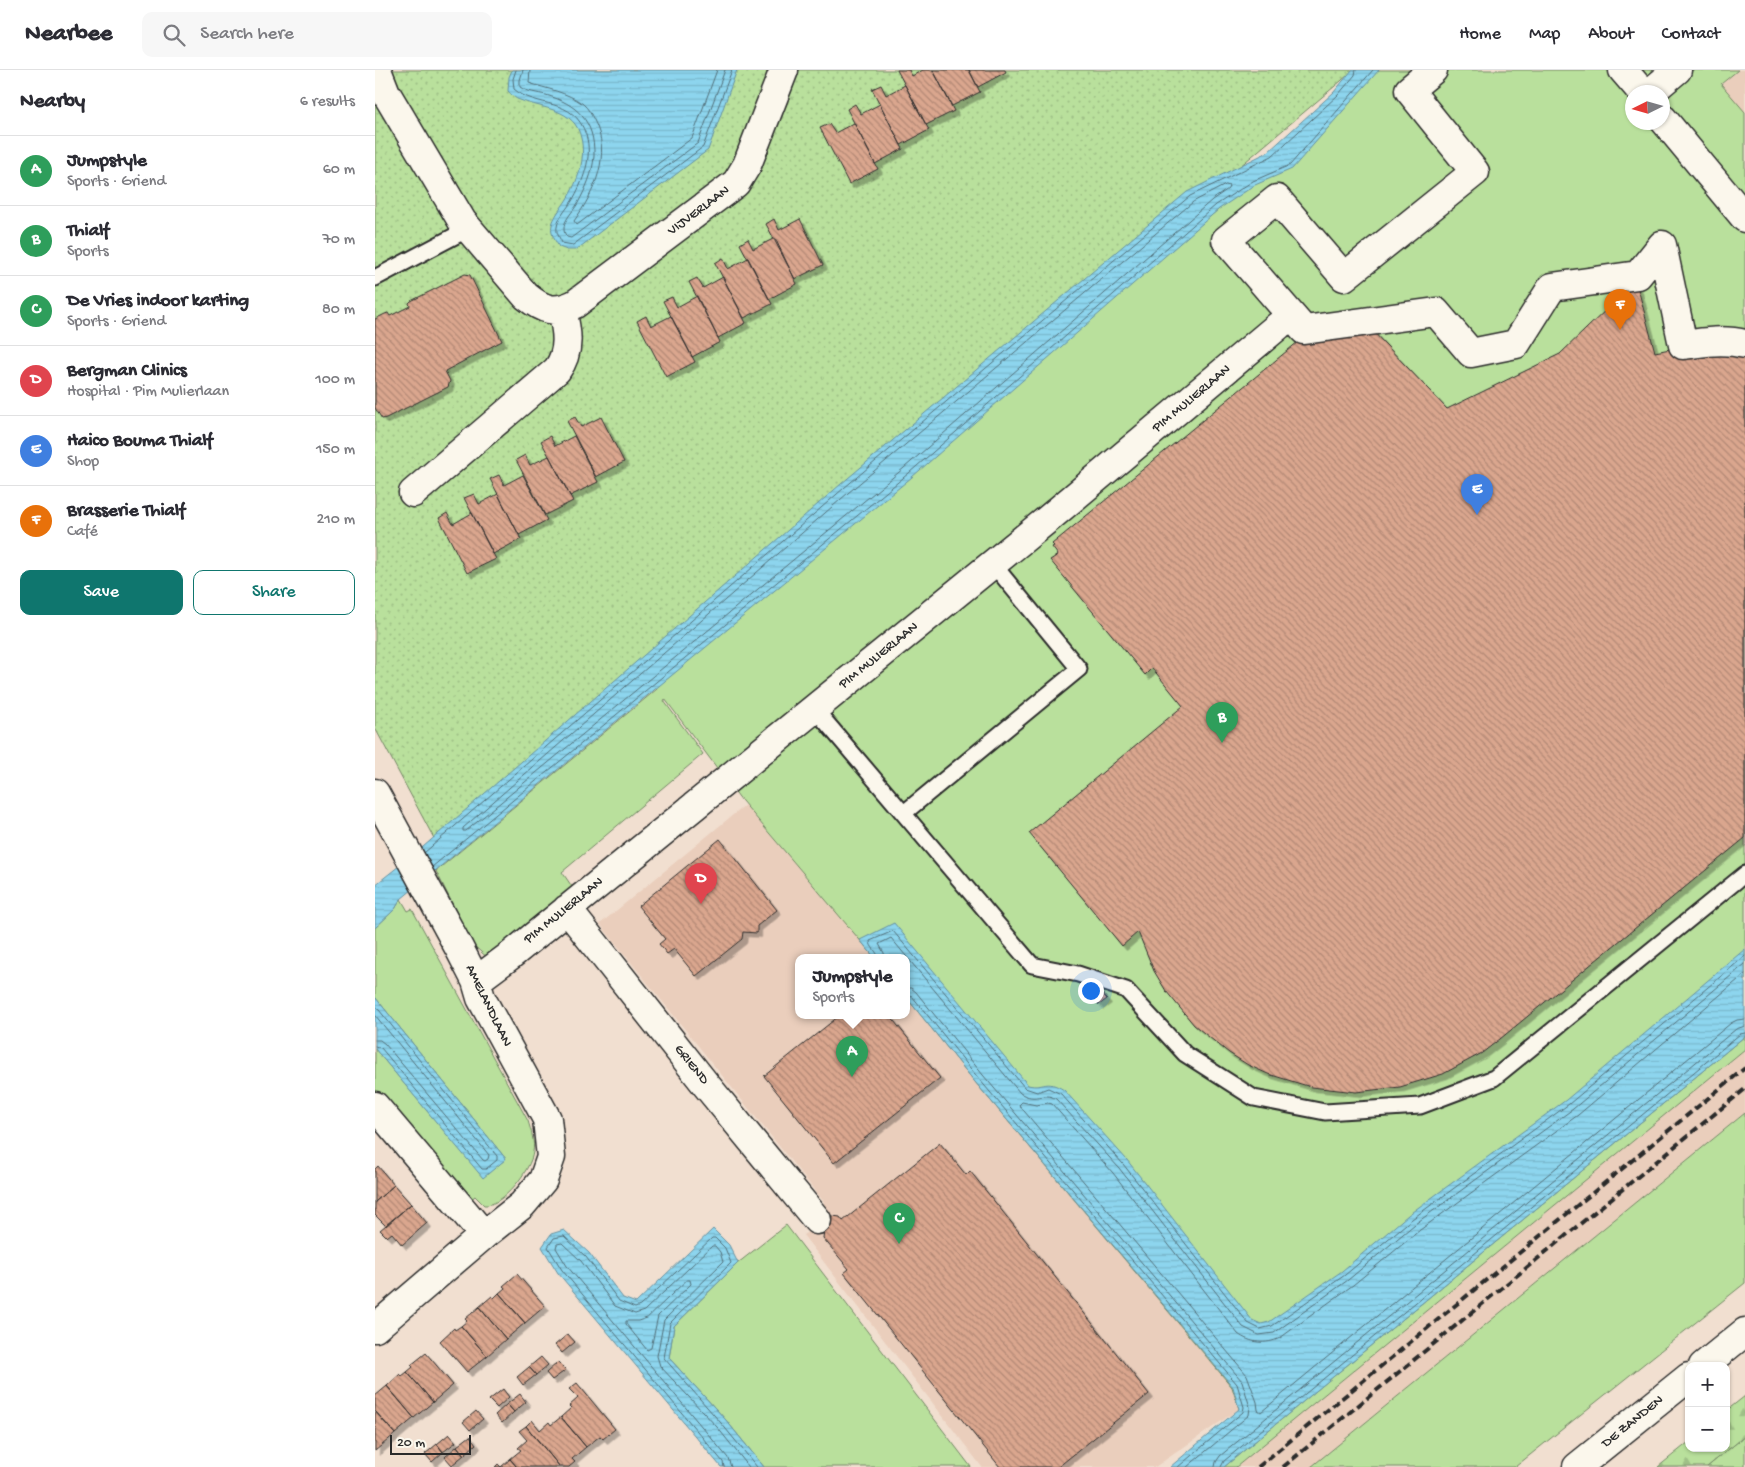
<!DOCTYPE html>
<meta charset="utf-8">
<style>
:root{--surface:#fff;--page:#f7f7f7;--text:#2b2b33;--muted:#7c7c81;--line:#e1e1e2;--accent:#0f766e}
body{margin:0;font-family:"Gochi Hand",sans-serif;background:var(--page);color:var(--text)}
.controls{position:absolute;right:15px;bottom:15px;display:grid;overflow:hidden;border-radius:10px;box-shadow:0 1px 4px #0004}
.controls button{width:45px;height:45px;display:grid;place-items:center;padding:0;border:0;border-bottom:1px solid var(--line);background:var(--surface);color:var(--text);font:25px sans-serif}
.compass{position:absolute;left:1250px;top:15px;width:45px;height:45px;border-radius:50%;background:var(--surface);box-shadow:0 1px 4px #0004;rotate:265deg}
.scale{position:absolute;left:15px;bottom:12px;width:81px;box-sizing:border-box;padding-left:5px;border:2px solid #2b2b2b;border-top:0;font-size:14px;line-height:18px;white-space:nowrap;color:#2b2b2b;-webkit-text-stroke:4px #fbf7ec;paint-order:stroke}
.you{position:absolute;left:715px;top:920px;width:18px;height:18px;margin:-12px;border:4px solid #fff;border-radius:50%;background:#1a73e8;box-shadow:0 0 0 8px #1a73e833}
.badge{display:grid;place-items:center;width:32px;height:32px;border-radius:50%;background:var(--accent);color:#fff;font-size:16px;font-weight:700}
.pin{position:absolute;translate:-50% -41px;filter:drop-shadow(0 1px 2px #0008)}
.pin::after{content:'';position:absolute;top:26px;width:18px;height:15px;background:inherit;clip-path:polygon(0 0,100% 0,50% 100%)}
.popup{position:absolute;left:420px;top:884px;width:115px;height:65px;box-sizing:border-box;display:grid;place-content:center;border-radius:10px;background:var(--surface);filter:drop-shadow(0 1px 4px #0005);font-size:16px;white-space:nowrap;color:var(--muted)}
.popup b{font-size:19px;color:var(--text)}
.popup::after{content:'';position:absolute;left:50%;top:100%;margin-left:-10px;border:10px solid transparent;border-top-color:var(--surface)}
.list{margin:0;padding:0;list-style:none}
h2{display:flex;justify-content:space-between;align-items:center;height:65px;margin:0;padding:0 20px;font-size:21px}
h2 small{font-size:16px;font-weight:400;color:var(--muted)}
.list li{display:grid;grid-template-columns:32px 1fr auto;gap:15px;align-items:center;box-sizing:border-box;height:70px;padding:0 20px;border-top:1px solid var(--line)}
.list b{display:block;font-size:19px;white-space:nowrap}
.list p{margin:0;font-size:16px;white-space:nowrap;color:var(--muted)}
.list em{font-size:16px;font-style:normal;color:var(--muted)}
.actions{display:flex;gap:10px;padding:15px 20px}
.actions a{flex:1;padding:11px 0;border:1px solid var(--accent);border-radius:10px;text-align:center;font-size:18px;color:var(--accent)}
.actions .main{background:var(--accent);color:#fff}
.icon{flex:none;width:28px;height:28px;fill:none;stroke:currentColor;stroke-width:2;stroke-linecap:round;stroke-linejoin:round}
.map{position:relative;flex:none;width:1370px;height:1397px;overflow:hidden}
header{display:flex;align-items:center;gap:30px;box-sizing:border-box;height:70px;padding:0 25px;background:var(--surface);border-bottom:1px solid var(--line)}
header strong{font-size:24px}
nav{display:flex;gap:28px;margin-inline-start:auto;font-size:18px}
.search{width:350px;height:45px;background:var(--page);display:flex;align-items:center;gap:12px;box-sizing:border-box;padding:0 18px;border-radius:10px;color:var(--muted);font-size:19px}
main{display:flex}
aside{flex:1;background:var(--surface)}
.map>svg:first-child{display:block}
.built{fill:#eacebc}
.green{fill:#b9e09c;stroke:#728664;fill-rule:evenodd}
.forest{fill:url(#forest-firs);stroke:#728664}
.park{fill:url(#park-dots);stroke:#728664}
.water{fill:url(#water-rules);stroke:#6691a0}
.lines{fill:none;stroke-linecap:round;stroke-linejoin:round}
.shore{stroke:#526f79;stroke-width:1}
.building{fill:url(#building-back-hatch);stroke:#2b2b2b;filter:url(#shadow)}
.lane-casing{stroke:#2b2b2b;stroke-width:19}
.street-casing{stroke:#2b2b2b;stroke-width:31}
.secondary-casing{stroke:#2b2b2b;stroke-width:31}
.lane{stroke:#fbf7ec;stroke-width:15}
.street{stroke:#fbf7ec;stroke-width:28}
.secondary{stroke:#fbf7ec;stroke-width:28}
.rail{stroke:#2b2b2b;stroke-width:4;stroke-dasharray:8 4;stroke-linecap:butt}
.labels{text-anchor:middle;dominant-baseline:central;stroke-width:4;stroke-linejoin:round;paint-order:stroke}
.street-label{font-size:14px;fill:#2b2b2b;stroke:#fbf7ec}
</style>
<header>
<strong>Nearbee</strong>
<div class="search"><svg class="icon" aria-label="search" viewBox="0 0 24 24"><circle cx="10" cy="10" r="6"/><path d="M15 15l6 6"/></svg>Search here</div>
<nav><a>Home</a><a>Map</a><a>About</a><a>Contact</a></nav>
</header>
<main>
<aside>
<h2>Nearby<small>6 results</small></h2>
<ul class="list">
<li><span class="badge" style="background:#2e9e5b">A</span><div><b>Jumpstyle</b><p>Sports · Griend</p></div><em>60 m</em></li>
<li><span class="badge" style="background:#2e9e5b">B</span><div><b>Thialf</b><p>Sports</p></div><em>70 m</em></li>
<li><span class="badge" style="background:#2e9e5b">C</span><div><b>De Vries indoor karting</b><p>Sports · Griend</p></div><em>80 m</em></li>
<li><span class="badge" style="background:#e0444e">D</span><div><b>Bergman Clinics</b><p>Hospital · Pim Mulierlaan</p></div><em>100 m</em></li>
<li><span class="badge" style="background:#3f7fe0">E</span><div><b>Haico Bouma Thialf</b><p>Shop</p></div><em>150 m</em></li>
<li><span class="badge" style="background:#e8710a">F</span><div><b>Brasserie Thialf</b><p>Café</p></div><em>210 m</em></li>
</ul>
<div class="actions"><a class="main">Save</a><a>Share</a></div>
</aside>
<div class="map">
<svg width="1370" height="1397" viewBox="0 0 1370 1397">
<defs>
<pattern id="forest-firs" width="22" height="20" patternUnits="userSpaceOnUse" patternTransform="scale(1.25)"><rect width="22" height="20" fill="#b9e09c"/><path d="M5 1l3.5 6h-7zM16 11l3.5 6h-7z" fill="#9fc087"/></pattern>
<pattern id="park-dots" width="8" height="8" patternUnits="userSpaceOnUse" patternTransform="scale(1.25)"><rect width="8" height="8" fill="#b9e09c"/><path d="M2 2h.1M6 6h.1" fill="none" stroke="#9fc087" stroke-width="1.8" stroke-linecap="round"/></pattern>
<pattern id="water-rules" width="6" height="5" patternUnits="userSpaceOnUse" patternTransform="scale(1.25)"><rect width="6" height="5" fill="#8dd5ee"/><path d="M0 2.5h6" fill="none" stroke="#7ab7cc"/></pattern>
<pattern id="building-back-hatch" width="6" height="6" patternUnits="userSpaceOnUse" patternTransform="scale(1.25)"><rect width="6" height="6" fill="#daa68e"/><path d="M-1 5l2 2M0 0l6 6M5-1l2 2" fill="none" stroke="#b18774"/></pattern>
<filter id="shadow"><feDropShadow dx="4.5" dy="4.5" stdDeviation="0" flood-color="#0004"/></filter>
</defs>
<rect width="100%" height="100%" fill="#f1dfd0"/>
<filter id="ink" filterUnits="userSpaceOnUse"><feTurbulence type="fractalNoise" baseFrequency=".02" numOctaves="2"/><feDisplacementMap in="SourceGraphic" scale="10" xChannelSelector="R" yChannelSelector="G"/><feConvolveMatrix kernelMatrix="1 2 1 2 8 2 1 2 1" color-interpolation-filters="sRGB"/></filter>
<g filter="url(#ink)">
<!-- built -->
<path class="built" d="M1363,0H1370V55L1342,18Z
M370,735L500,888H423V946H531V927L600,1012L858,1317L864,1339L780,1397H607L428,1165L445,1154L449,1132L225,854Z
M1370,979V1043L936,1397H861Z"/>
<!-- green -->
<path class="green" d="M998,0H1363L1346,14L1370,42V911L864,1339L857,1317L600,1012L531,927V888H500L367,731L290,629L289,631L328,684L187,802L200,821L114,889L98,875L61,801L282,619L277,612L868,119ZM1258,22H1288V52H1258Z
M26,829L33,841L37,839L153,1051C156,1061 160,1072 158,1082C156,1100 127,1137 109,1135L100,1126L94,1131L0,1020V979L108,1107L131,1089L0,927V858L20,839Z
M1370,966V979L861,1397H849Z
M1370,1043V1213L1140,1397H936Z
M411,1155L596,1397H389L350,1349L294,1288L299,1256L363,1193Z
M1370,1366V1397H1332Z"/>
<!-- forest -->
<path class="forest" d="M1370,1326V1366L1332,1397H1283L1314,1372V1378H1351V1341Z"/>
<!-- park -->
<path class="park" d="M0,0H979L62,774L0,658Z"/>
<!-- water -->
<path class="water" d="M137,0H362L333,80L201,180H192L184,177C182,173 178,168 177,163C174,151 186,139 192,129C203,111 211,89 206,68C200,38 167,39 145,30C140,29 136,24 133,21L134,7Z
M977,0H1004L917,99L880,115L844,139L537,407L26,829L20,839L0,858V815L48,777L466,414L812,122L893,82L959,22Z
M519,853L653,1015C670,1019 670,1008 689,1020L752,1090L877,1250L886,1254L894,1252L967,1201L1033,1145L1191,1030L1370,879V966L849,1397H795L864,1339L858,1317L600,1012L531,927V888H500L485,870Z
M0,927L131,1089L108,1108L0,979Z
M338,1159L354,1175L363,1193L299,1256L294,1288L350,1349L389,1397H346L183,1203L167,1177L176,1164L189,1160L214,1183L248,1228L261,1233Z"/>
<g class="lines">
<!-- shore -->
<path class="shore" d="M141,0L138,9L139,19C161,39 199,26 211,65C218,87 208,112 197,131C191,140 180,151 182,162C183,166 186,170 187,173L198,175L328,77L357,0
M148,0L145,10V17C152,22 163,23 171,25C202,34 220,51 219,86C218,103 211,118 203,133C198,142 188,150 189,160C189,162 191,166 192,167L196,168L323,73L350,0
M155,0L154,13C172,19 192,22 208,34C213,38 216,44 219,50C237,84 220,122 199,151L202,155L317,68L342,0
M851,115L854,116L853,119L837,130L529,398L91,761H88V758L473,423L818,132Z
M49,783L469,418L815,126L897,86L963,25L980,5L981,0
M57,797L534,403L841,135L878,111L915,95L998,0
M503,888C503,881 495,878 495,871L518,861L650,1018L662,1022L673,1018L686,1024L748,1094L873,1253L885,1259L897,1256L970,1205L1037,1149L1194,1034L1370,886
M510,888L509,883L504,874L516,868L645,1023C661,1033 669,1021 681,1029L744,1098L868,1257L884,1265L899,1263L973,1210L1040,1154L1198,1039L1370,894
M1370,904L1203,1045L1045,1160L978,1215L905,1268C891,1275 875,1273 863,1264L738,1103L677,1034L673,1033L661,1035L647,1032L644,1035L872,1305L882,1332L883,1340L886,1342L1356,953L1362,950L1370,949
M531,918H536L541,922L608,1005L867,1311L875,1337L874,1345L812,1397
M531,924L537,926L604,1009L862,1314L869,1337L868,1342L803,1397
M0,935L122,1086V1090L111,1099H107L6,978L0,976
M0,945L114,1085L113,1089L110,1091L108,1090L10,974L5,970H0
M312,1210H315L316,1214L283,1246L276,1278L272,1280L251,1254V1251H263L272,1248Z
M349,1397L348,1392L187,1200L173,1177L179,1168L189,1166L211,1187L244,1231L260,1238L265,1236L337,1168H340L350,1178L356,1193L295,1253L289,1288L346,1353L382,1397
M356,1397L353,1388L192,1196L181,1178L182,1174L187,1173L206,1191L240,1236L260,1244L269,1241L337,1176H340L345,1182L348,1192L289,1250L282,1286L285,1296L342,1357L374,1397
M840,1397L841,1392L845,1386L1361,959L1370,956
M846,1397L849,1391L1365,964L1370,963"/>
</g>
<!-- building -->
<path class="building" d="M522,0H534L537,6L548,0H558L579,41L551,55Z
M558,0H594L605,22L577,36Z
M594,0H630L631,2L603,17Z
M506,15L511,25L530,15L554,60L526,75L497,19Z
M480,34L486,44L505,34L528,79L500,94L472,39Z
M479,53L503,99L474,114L445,58L454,54L460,63Z
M399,149L404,160L425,149L448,195L420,209L391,154Z
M400,168L422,214L394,229L365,174L373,169L378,179Z
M348,188L353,199L373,188L397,234L369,248L340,193Z
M90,204L95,205L127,271L70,301L75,311L73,317L11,348L7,349L0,338V249L10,244L13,243L15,246L35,236L34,233L36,231Z
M348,207L371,253L343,268L314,212L322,208L328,218Z
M1261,211L1280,282L1310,276L1370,279V768L1125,969L1107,983L1068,1004L1025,1017L981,1022L936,1017L893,1004L873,995L854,983L819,955L791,921L779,901L763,862L747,876L654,763L808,636L777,598L770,605L675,490L683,485L677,477L679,476L677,474L929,267L991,254L1072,339L1185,284Z
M322,226L345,272L317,287L288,231L297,227L302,237Z
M271,246L276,256L296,246L320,292L291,307L262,251Z
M200,347L206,357L226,347L249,392L221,407L192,351Z
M175,366L180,376L199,366L223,412L195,426L166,371Z
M150,385L155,395L174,386L198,431L170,445L141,390Z
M124,405L129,415L148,405L172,450L144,465L115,409Z
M99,424L104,434L123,424L146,469L118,484L89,428Z
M72,443L78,454L97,443L121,489L92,503L64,448Z
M345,769L402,840L382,856V863L368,862L367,869L321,906L299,879L292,884L284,874L290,869L263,836Z
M724,920L732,929L724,935L717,926Z
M464,946H515L565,1008L459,1093L389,1006Z
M565,1073L591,1105L595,1101L774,1324L683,1397H625L469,1203L474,1199L448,1168L451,1145L465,1147L468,1151Z
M3,1096L19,1115L0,1132V1099Z
M19,1115L36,1134L11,1156L0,1145V1132Z
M36,1134L52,1153L27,1175L17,1163L12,1167L5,1160Z
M142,1204L170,1236L150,1253L124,1223L130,1218L128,1216Z
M124,1223L150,1253L131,1269L104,1237L117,1226L119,1228Z
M104,1237L131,1269L112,1286L86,1256L92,1251L90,1249Z
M86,1256L112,1286L92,1302L65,1271L79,1258L80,1260Z
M193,1264L200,1272L187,1283L180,1275Z
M51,1283L78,1315L58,1332L32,1302L38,1297L36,1295Z
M166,1287L173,1295L161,1305L154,1297Z
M183,1292L191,1300L177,1310L171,1303Z
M154,1297L161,1305L148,1315L142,1307Z
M32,1302L58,1332L39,1348L12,1316L25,1304L27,1306Z
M202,1313L240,1359L228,1369L225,1366L211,1377L186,1347L196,1338L194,1336L203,1328L194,1319Z
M12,1316L39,1348L20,1364L0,1341V1326Z
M128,1319L134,1327L122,1338L114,1330Z
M145,1324L151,1332L139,1342L132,1334Z
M132,1334L139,1342L127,1353L120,1345Z
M0,1341L20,1364L0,1381Z
M101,1341L108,1349L95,1360L88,1352Z
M186,1347L211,1377L197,1389L200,1392L194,1397H185L151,1356L157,1350L165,1360L174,1352L176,1355Z
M151,1356L185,1397H142L135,1389L146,1380L143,1378L152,1370L144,1361Z
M74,1364L81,1372L68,1382L62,1374Z
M95,1366L101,1374L89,1385L82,1376Z
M62,1374L68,1382L57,1392L50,1384Z
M82,1376L89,1385L77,1395L70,1387Z
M135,1389L142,1397H120L123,1394L126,1397Z"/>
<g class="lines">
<!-- lane casing -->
<g class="lane-casing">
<path id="lane" d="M0,208L93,159
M439,638L657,895L703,904L751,920L810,984L879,1028L950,1042L1045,1036L1119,1008L1370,804
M529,743L704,599L618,494"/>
</g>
<!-- street casing -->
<g class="street-casing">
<path id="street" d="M2,0L11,23L87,151L151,226C168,240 179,244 200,234L361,113L372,95L409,0
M1058,0L1034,20L1100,102L969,207L902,129L851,170L929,260L1061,242L1096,283L1141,274L1177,217L1263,205L1287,175L1308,275C1329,272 1349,269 1370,274
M1248,0L1267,22
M1283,16L1302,0
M1288,49L1370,148
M38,423L182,300C196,281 192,260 187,240
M0,723L84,878L101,911L106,928L172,1049L176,1087L168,1110L147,1135L109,1165L0,1258
M192,839L332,1016L442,1150
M101,911L136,885L673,449L903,256
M0,1036L109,1165"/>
</g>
<!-- secondary casing -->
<g class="secondary-casing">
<path id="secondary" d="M1328,1296L1370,1262
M1202,1397L1314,1307"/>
</g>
<!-- lane -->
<use href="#lane" class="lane"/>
<!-- street -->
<use href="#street" class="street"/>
<!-- secondary -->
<use href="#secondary" class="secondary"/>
<!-- rail -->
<path class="rail" d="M883,1397L1370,998
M908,1397L1370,1019"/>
</g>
</g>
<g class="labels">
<!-- street labels -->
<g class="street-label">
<text transform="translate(324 141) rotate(-37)">VIJVERLAAN</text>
<text transform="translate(817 329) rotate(-40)">PIM MULIERLAAN</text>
<text transform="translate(504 586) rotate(-39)">PIM MULIERLAAN</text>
<text transform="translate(189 841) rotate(-39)">PIM MULIERLAAN</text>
<text transform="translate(113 936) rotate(64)">AMELANDLAAN</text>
<text transform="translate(316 995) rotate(51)">GRIEND</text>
<text transform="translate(1258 1352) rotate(-39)">DE ZANDEN</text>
</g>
</g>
</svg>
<div class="controls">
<button>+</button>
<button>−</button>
</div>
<svg class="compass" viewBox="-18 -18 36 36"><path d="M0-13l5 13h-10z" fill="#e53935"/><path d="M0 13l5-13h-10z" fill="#7c7c81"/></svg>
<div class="scale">20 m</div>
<div class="you"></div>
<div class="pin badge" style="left:477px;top:1007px;background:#2e9e5b">A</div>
<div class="popup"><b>Jumpstyle</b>Sports</div>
<div class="pin badge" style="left:847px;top:673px;background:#2e9e5b">B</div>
<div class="pin badge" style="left:524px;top:1174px;background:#2e9e5b">C</div>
<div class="pin badge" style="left:326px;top:834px;background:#e0444e">D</div>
<div class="pin badge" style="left:1102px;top:445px;background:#3f7fe0">E</div>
<div class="pin badge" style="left:1245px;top:260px;background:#e8710a">F</div>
</div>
</main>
